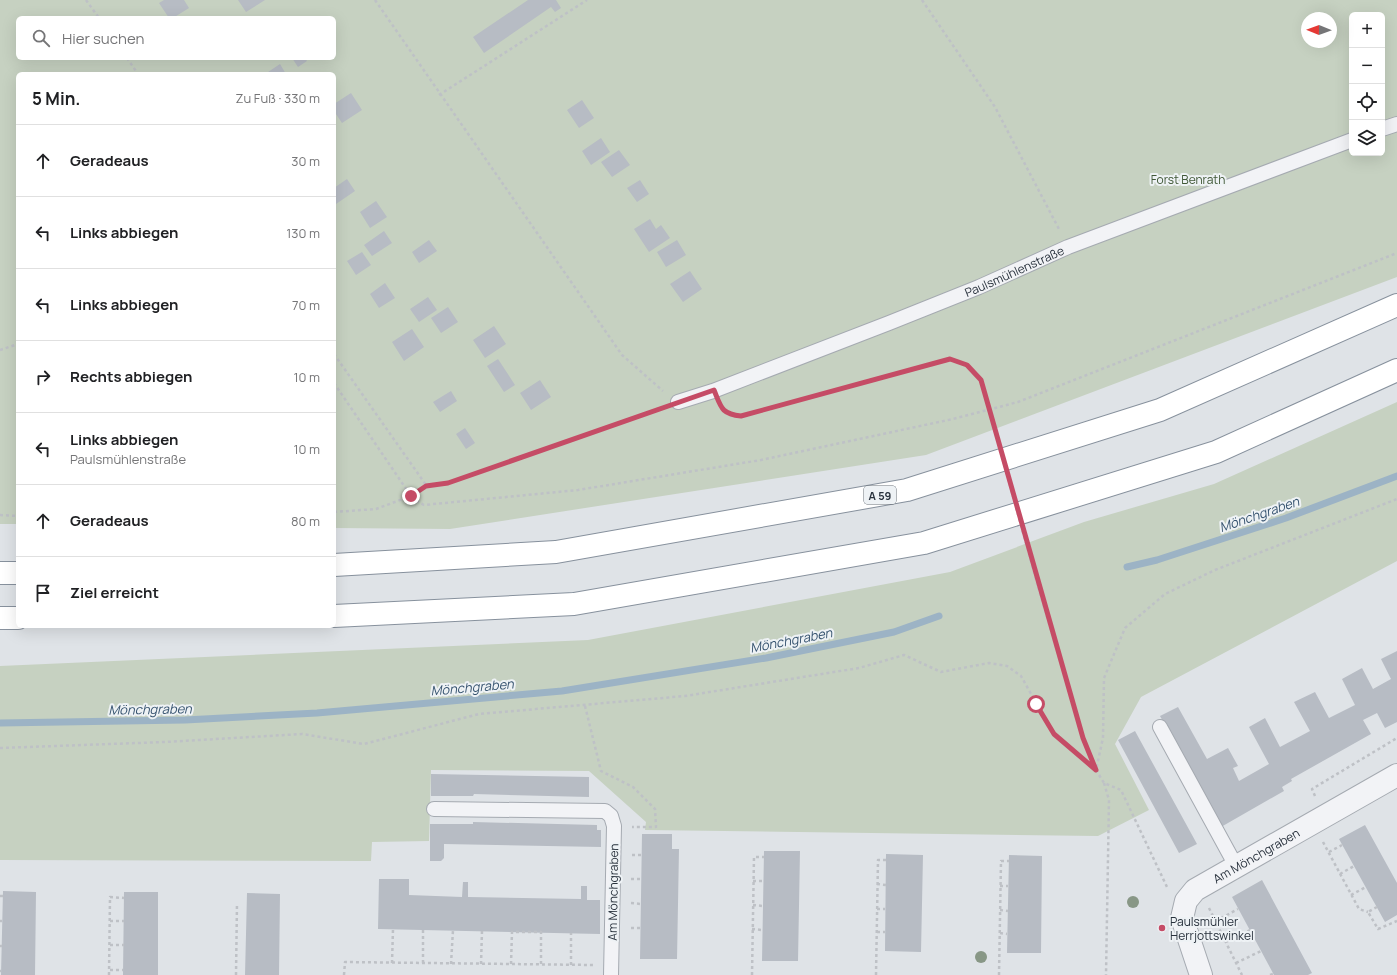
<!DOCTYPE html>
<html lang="de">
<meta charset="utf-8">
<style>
:root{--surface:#fff;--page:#f2f2f2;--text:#202124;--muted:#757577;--line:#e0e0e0}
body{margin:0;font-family:Manrope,sans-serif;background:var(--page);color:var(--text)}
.controls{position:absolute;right:12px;top:12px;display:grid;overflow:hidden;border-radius:6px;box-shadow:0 4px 16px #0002}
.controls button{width:36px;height:36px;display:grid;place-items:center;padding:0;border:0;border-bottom:1px solid var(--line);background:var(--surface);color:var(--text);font:20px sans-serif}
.compass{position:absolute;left:1301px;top:12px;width:36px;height:36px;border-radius:50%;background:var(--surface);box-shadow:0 4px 16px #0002;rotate:271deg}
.stop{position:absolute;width:12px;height:12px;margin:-9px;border:3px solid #c54c66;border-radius:50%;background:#fff}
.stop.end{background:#c54c66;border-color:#fff;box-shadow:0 1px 4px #0008}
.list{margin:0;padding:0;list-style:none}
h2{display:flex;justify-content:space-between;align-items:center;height:52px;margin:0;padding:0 16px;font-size:17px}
h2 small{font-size:13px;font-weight:400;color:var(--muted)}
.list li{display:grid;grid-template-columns:26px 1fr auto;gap:12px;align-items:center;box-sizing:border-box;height:72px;padding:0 16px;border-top:1px solid var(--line)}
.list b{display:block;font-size:15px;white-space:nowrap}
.list p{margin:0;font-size:13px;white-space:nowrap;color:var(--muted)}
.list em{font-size:13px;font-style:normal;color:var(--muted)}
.icon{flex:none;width:22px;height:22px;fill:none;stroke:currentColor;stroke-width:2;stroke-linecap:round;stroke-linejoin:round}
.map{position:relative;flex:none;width:1397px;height:975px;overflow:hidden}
.search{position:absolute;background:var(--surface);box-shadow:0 4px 16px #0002;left:16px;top:16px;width:320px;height:44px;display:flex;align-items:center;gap:10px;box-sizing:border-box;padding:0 14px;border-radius:6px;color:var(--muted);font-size:15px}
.panel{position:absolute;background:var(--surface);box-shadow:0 4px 16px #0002;left:16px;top:72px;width:320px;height:556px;border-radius:6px}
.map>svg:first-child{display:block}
.green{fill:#c6d1c1;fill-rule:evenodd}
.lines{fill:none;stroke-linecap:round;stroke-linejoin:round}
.stream{stroke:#9cb3c5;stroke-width:7}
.building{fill:#b7bcc4}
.service-casing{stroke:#a5aab1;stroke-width:16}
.minor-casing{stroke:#a5aab1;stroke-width:24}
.motorway-casing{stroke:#87919d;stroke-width:24}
.path{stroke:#bec1c6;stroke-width:2.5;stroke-dasharray:3 3;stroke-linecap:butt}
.service{stroke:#f2f3f6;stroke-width:14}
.minor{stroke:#f2f3f6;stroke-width:22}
.motorway{stroke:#fff;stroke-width:22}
.path-bridge{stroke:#bec1c6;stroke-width:2.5;stroke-dasharray:3 3;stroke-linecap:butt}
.tree{fill:#889786}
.route{stroke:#c54c66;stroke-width:5}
.poi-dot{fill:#c54c66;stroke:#eef2f5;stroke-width:1.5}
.labels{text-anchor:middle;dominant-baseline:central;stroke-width:4;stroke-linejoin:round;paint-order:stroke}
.shield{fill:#eef2f5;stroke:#646c74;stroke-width:1}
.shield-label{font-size:11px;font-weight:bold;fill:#29323d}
.park-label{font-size:12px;fill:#405837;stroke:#eef2f5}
.street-label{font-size:12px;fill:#29323d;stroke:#eef2f5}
.poi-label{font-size:12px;fill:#29323d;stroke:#eef2f5;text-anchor:start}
.water-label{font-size:13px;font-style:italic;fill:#36536f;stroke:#eef2f5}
</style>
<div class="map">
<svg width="1397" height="975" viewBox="0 0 1397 975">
<rect width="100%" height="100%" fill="#dfe3e7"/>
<!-- green -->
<path class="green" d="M0,0H1397V277L926,455L450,529L334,528V74H18V524H0ZM1352,15H1382V153H1352ZM18,18H334V58H18ZM1307,18H1331V42H1307Z
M1397,402V561L1141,697L1115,744L1149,810L1098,836L645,830L646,822L589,771L431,770L429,841L372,842L371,861L0,860V666L588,640L950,572L1084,522L1214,484Z"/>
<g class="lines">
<!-- stream -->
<path class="stream" d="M1127,567L1157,560L1286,518L1397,476
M0,723L185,720L317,713L562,691L766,658L894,632L939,616"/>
</g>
<!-- building -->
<path class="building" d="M164,0H184L189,8L173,18H169L159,3Z
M238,0H265L246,12Z
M528,0H556L561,8L555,12L551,7L484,53L473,37Z
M292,58H305L307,61L298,67Z
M280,64L286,74H265Z
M351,93L362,110L342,123L334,111V104Z
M582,100L594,118L579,128L567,110Z
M601,138L610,152L591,165L582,151Z
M619,150L630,165L612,177L601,162Z
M347,179L355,191L336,204L334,201V188Z
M640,180L649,194L637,202L627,188Z
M376,201L387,217L370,228L360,212Z
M650,219L656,229L661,225L670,238L649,252L634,229Z
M384,231L392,243L372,256L364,245Z
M429,240L437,251L419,263L412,252Z
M677,240L686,255L666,267L657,252Z
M362,252L371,265L356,275L347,261Z
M690,271L702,289L683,302L670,284Z
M385,283L395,298L379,308L370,294Z
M428,297L437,310L419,322L410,309Z
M448,307L458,322L441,333L431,318Z
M494,326L506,344L485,358L473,340Z
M412,329L424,347L404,361L392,342Z
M498,359L515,385L504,392L487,366Z
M540,380L551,397L531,410L520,393Z
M451,391L457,401L440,412L433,402Z
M465,428L475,443L466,449L456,434Z
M1397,651V722L1385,728L1377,713L1363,720L1371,734L1291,779L1292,781L1282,787L1284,791L1221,827L1160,716L1178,707L1207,759L1228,748L1238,766L1233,768L1239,781L1269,764L1249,727L1265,718L1280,747L1310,731L1294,702L1315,692L1329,718L1355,705L1342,679L1362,668L1373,689L1391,679L1381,659Z
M1135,731L1197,844L1179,853L1118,740Z
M431,774L589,777V797L474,794L473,796H431Z
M473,822L597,825V830H601V847L444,844V858L441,861H430V824H473Z
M1365,825L1397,883V915L1385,922L1339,839Z
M642,834H672V849H679L677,959H640Z
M764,851H800L798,961H762Z
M886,854L923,855L921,952L885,951Z
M1009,855L1042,856L1041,953H1007Z
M379,879H409V895L462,897L463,882H468V897L581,899V886H587V900H600V934L378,929Z
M1262,880L1312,973L1308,975H1274L1232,897Z
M3,891L36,892L35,975H1Z
M124,892H158V975H123Z
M247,893L280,894L279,975H245Z"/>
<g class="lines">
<!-- service casing -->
<g class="service-casing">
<g id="service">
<path d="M1382,129L1397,124"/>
<path id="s1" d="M678,402L713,391L889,323L979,287L1068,247L1352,140"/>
<path d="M1160,727L1236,866"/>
<path d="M434,809L605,811L611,816L614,826L611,975"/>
</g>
</g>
<!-- minor casing -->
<g class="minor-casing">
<g id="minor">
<path id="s2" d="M1201,975L1182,918L1186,901L1195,890L1397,775"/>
</g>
</g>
<!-- motorway casing -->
<g class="motorway-casing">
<path id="motorway" d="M334,565L556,552L907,490L1160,410L1397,305
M0,573H18
M334,616L574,604L924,543L1216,452L1397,370
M0,618H18"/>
</g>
<!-- path -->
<path class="path" d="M86,0L99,18
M375,0L622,355L663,391
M922,0L995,107L1060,231
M127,58L138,74
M439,95L587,0
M0,350L18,344
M334,354L426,485
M334,383L413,499L424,505L578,490L761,460L953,419L1018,402L1397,253
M721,408L730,415L741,416L950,359L967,365L981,380
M334,512L376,509L411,496L426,485L448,483L660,408
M0,515L18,516
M1038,587L1083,738L1096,770L1104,783L1121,790L1167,887
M585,706L601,771L633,787L655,809L656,827H632
M0,748L165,742L302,734L364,744L479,714L685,696L859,668L904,655L941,672L989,663L1007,666L1021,676L1054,735L1096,770L1103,738L1104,678L1125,628L1165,594L1215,570L1397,499
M1104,783L1109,800L1106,975
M1315,796L1312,789L1397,738
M1323,842L1359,909L1368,912
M1329,852L1342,845
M632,855H642
M1340,874L1354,866
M631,879H641
M753,881H763
M877,884L886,885
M1000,886H1008
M1351,895L1366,887
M0,896H3
M631,903L641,904
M753,905L763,906
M1377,907L1368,912L1378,929L1397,921
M1209,908L1242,975
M877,909H885
M1000,910L1008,911
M0,921H2
M110,921H124
M1216,921L1238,909
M631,928H641
M752,929L762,930
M877,932H885
M1000,933L1007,934
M1226,942L1250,930
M110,945H124
M0,946H2
M392,963L393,929
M423,963V930
M1236,963L1261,951
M451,964L453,930
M481,964L482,931
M511,964L512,932H541V964
M571,965V933
M110,970H123
M0,971H1
M109,975L110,897L124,898
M236,975L237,903
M344,975L345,962L593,965
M752,975L754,857H764
M876,975L878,860H886
M999,975L1001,861H1009
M1270,975L1273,974"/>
<!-- service -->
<use href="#service" class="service"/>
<!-- minor -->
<use href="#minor" class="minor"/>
<!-- motorway -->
<use href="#motorway" class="motorway"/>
<!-- path-bridge -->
<path class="path-bridge" d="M981,380L1038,587"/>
</g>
<!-- trees -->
<g class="tree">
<circle cx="1133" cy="902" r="6"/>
<circle cx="981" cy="957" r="6"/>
</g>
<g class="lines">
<!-- route -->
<path class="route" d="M411,496L426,486L448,483L714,390C721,407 721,414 741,416L950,359L967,365L981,380L1083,738L1096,770L1054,734L1036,704"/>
</g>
<!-- markers -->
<circle class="poi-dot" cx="1162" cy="928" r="4"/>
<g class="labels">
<!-- shield labels -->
<rect class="shield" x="864" y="486" width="32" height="18" rx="3"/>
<g class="shield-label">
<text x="880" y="495">A 59</text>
</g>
<!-- park labels -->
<g class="park-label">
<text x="1188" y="179">Forst Benrath</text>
</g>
<!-- street labels -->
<g class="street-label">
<text stroke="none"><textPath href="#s1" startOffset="361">Paulsmühlenstraße</textPath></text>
<text stroke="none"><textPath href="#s2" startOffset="162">Am Mönchgraben</textPath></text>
<text transform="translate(613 892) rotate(-89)">Am Mönchgraben</text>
</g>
<!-- poi labels -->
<g class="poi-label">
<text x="1170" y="921">Paulsmühler<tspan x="1170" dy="14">Herrjottswinkel</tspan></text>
</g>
<!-- water labels -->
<g class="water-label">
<text transform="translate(1259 514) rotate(-19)">Mönchgraben</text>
<text transform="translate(791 640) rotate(-11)">Mönchgraben</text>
<text transform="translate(472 687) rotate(-5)">Mönchgraben</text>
<text transform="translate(150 709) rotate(-1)">Mönchgraben</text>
</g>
</g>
</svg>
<div class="controls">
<button>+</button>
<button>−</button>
<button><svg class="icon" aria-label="locate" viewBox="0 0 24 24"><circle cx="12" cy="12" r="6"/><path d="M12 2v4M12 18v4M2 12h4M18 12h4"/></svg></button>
<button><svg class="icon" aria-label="layers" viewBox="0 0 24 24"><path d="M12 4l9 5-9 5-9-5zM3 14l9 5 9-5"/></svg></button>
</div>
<svg class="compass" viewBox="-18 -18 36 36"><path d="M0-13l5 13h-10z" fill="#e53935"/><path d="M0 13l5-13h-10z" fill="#757577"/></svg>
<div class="stop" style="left:1036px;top:704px"></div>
<div class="stop end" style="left:411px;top:496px"></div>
<div class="search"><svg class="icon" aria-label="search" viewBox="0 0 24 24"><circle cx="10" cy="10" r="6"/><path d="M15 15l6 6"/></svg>Hier suchen</div>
<section class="panel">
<h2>5 Min.<small>Zu Fuß · 330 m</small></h2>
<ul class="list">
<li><svg class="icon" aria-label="ahead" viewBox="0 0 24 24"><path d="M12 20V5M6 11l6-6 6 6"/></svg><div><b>Geradeaus</b></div><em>30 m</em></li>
<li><svg class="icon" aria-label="left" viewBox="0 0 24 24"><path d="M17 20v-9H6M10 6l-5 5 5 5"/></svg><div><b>Links abbiegen</b></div><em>130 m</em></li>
<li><svg class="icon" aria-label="left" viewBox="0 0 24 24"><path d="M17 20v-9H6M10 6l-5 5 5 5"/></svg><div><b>Links abbiegen</b></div><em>70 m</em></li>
<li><svg class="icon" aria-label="right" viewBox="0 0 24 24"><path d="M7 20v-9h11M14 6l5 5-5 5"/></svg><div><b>Rechts abbiegen</b></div><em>10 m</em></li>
<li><svg class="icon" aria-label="left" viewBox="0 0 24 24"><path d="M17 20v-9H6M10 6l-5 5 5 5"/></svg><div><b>Links abbiegen</b><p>Paulsmühlenstraße</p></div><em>10 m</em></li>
<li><svg class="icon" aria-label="ahead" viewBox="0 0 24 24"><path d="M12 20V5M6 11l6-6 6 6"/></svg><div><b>Geradeaus</b></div><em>80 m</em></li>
<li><svg class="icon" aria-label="arrive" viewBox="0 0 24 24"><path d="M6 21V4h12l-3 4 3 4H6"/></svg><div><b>Ziel erreicht</b></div></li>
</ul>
</section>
</div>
